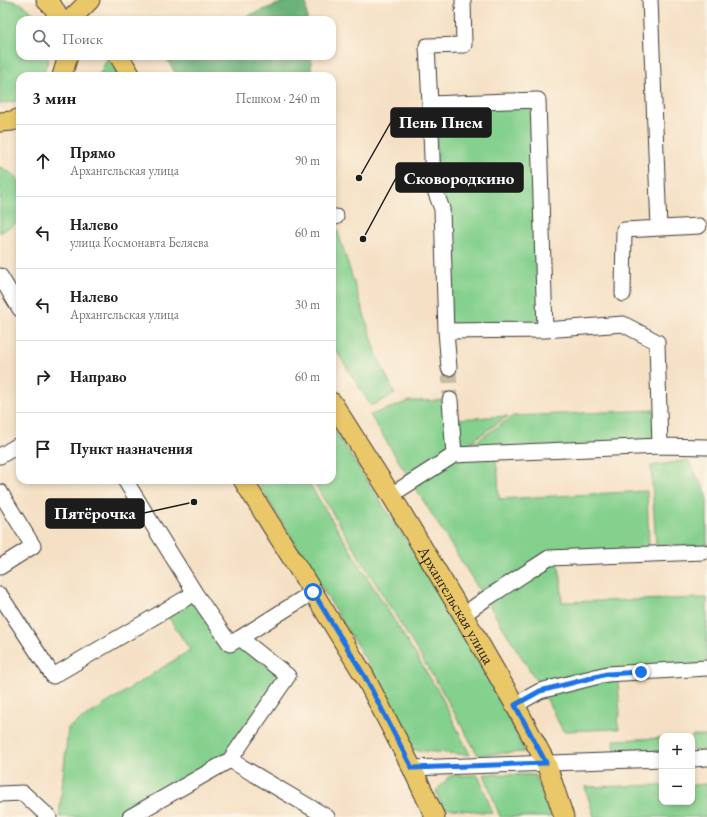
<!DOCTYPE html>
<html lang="ru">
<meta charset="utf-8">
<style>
:root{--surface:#fff;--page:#f2f2f2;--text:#202124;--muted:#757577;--line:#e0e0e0}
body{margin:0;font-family:"EB Garamond",serif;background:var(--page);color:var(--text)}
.controls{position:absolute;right:12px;bottom:12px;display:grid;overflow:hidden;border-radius:8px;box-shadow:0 2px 6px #0003}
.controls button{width:36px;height:36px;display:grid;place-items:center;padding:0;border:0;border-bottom:1px solid var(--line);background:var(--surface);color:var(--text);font:20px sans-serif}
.stop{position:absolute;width:12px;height:12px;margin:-9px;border:3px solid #1a73e8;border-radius:50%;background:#fff}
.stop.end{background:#1a73e8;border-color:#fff;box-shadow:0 1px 4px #0008}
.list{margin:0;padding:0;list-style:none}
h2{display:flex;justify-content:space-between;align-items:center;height:52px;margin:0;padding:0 16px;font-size:17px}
h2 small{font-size:13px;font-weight:400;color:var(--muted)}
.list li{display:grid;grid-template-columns:26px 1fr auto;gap:12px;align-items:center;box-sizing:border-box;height:72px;padding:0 16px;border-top:1px solid var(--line)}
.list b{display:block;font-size:15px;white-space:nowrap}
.list p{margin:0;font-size:13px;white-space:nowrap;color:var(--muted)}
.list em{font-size:13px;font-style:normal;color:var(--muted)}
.icon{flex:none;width:22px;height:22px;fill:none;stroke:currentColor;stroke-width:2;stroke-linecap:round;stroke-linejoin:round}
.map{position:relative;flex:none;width:707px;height:817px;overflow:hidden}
.search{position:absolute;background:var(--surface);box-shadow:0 2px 6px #0003;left:16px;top:16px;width:320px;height:44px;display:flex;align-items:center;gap:10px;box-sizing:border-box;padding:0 14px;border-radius:12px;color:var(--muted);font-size:15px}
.panel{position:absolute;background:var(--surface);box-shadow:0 2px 6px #0003;left:16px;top:72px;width:320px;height:412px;border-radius:12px}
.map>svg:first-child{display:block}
.green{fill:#84d08d;stroke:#507654}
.forest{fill:#6bb278;stroke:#44674a}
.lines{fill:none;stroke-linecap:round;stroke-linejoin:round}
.minor-tunnel{stroke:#cab9a3;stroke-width:15;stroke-dasharray:15 8;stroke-linecap:butt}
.minor-casing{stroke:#3d3935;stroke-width:17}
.major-casing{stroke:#3d3935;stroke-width:21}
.minor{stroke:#fff;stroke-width:15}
.major{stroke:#eac769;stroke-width:19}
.route{stroke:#1a73e8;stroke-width:5}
.labels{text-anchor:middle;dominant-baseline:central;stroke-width:3;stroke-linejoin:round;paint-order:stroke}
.street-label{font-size:16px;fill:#1c1c1c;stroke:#fcf5e5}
.leader{fill:none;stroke:#1c1c1c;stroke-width:1.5}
.callout-dot{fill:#1c1c1c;stroke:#fcf5e5;stroke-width:1.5}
.callout{fill:#1c1c1c;stroke:#1c1c1c;stroke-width:1.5}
.callout-label{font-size:17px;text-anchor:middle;font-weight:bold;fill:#fff}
</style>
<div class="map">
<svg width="707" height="817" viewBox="0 0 707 817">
<rect width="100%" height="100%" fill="#fcf5e5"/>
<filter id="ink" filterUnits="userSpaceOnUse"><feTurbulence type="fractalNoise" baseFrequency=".025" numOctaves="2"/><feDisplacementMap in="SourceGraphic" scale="8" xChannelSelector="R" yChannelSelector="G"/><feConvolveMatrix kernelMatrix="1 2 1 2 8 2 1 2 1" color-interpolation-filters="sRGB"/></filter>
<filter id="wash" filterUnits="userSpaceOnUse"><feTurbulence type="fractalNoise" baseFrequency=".012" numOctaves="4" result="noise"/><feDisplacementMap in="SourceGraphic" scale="16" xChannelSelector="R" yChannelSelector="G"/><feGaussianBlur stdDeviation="0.9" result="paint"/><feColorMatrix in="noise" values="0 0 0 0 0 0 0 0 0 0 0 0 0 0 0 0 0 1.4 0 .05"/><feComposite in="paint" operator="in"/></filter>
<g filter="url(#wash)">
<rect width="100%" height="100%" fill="#f5e0c5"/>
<!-- green -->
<path class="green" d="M0,0C19,0 27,5 39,20H20V56H48V61L42,76H20V98L16,101L0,104Z
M108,57L119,76H99Z
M533,106L541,325L450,327L438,185L435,109Z
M0,167L16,176L20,183V221L0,233Z
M332,223H335L378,358L395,394L371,406L332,344Z
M450,400L455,419L508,416L456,452H461L513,416L654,410L655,443L494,451L498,474L499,499L647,491L649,551L556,555L561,578L562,602L707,598V663L618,681L620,716L617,720L619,729L563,731L541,688L411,481L370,415L410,401Z
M332,426L367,481L403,535L442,602L474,653L503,705L525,752L478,755L442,691L312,480H332Z
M688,460L707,494V551L705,546H656L651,466Z
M256,480H307L440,694L470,755L412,750L372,670Z
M193,600L239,644L281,677L226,756L119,817H59L68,728L190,650L167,615Z
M692,736H707V750L692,751Z
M662,738V752L615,754L614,740Z
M484,774L535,775L551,817H500Z
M478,775L493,813L442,808L436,791L450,776Z
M707,784V817H594L585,787L662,785V802H692V785Z"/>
<!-- forest -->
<path class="forest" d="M289,0H306L307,20H236Z
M165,56H311L312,76H177Z"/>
</g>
<g filter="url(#ink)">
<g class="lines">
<!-- minor-tunnel -->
<path class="minor-tunnel" d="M449,368L450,400"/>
<!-- minor casing -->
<g class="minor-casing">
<path id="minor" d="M650,0L659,228
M430,104L427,46L464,45L463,0
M332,217H336
M0,276L20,309
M623,294L624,230L699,226
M446,331L442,209L433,185L430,104L538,100L545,330
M449,368L446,331L545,330L623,324L657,342L660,446
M450,400L454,455
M0,456L20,444
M125,480L195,593L230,644L240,638
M0,492L33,546L0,567
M391,495L454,455L660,446L707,447
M313,592L240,638L288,676L230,760L327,817
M0,595L53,676L195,593
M463,615L484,600L549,558L703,552
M515,705L540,691L607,674L707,668
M692,759L707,758
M412,768L662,759
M0,794L23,793L49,817
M130,817L230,760"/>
</g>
<!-- major casing -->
<g class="major-casing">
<g id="major">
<path d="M46,0L53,7L60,20"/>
<path d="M70,20L90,0"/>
<path d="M119,56L131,76"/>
<path d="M62,76L68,56"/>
<path d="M0,122L12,121L20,118"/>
<path id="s1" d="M332,402L391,495L463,615L515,705L546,763L564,817"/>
<path d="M243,480L313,592L365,677L412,768L435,817"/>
</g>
</g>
<!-- minor -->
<use href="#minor" class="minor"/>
<!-- major -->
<use href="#major" class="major"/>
</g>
</g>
<g class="lines" filter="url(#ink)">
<!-- route -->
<path class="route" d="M313,592L365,677L412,768L546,763L515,705L540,691L607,674L641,672"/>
</g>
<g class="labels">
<!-- street labels -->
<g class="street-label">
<text stroke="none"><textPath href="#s1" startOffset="238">Архангельская улица</textPath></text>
</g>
</g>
<!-- callouts -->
<path class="leader" d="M359 178L391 122M363 239L396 178M194 502L144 513"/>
<g class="callout-dot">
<circle cx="359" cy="178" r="4"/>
<circle cx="363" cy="239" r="4"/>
<circle cx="194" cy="502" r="4"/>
</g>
<g class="callout">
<rect x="391" y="108" width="100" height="29" rx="4"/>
<rect x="396" y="163" width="127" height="29" rx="4"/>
<rect x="46" y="499" width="98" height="29" rx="4"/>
</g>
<g class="callout-label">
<text x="441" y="128">Пень Пнем</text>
<text x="459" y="184">Сковородкино</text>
<text x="95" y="519">Пятёрочка</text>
</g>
</svg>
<div class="controls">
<button>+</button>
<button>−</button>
</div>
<div class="stop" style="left:313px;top:592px"></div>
<div class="stop end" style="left:641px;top:672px"></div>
<div class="search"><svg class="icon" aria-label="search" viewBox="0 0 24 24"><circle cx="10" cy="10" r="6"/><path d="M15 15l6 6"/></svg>Поиск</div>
<section class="panel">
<h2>3 мин<small>Пешком · 240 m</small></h2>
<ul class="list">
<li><svg class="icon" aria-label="ahead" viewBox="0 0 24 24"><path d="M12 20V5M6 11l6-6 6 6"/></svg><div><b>Прямо</b><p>Архангельская улица</p></div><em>90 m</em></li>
<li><svg class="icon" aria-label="left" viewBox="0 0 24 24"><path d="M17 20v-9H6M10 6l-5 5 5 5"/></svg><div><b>Налево</b><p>улица Космонавта Беляева</p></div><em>60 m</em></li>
<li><svg class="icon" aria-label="left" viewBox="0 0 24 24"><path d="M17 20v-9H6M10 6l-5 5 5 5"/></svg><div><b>Налево</b><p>Архангельская улица</p></div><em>30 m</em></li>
<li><svg class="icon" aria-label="right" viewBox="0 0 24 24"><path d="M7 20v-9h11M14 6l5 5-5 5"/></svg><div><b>Направо</b></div><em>60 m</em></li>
<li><svg class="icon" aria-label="arrive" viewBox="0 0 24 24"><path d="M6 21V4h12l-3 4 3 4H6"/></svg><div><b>Пункт назначения</b></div></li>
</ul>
</section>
</div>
